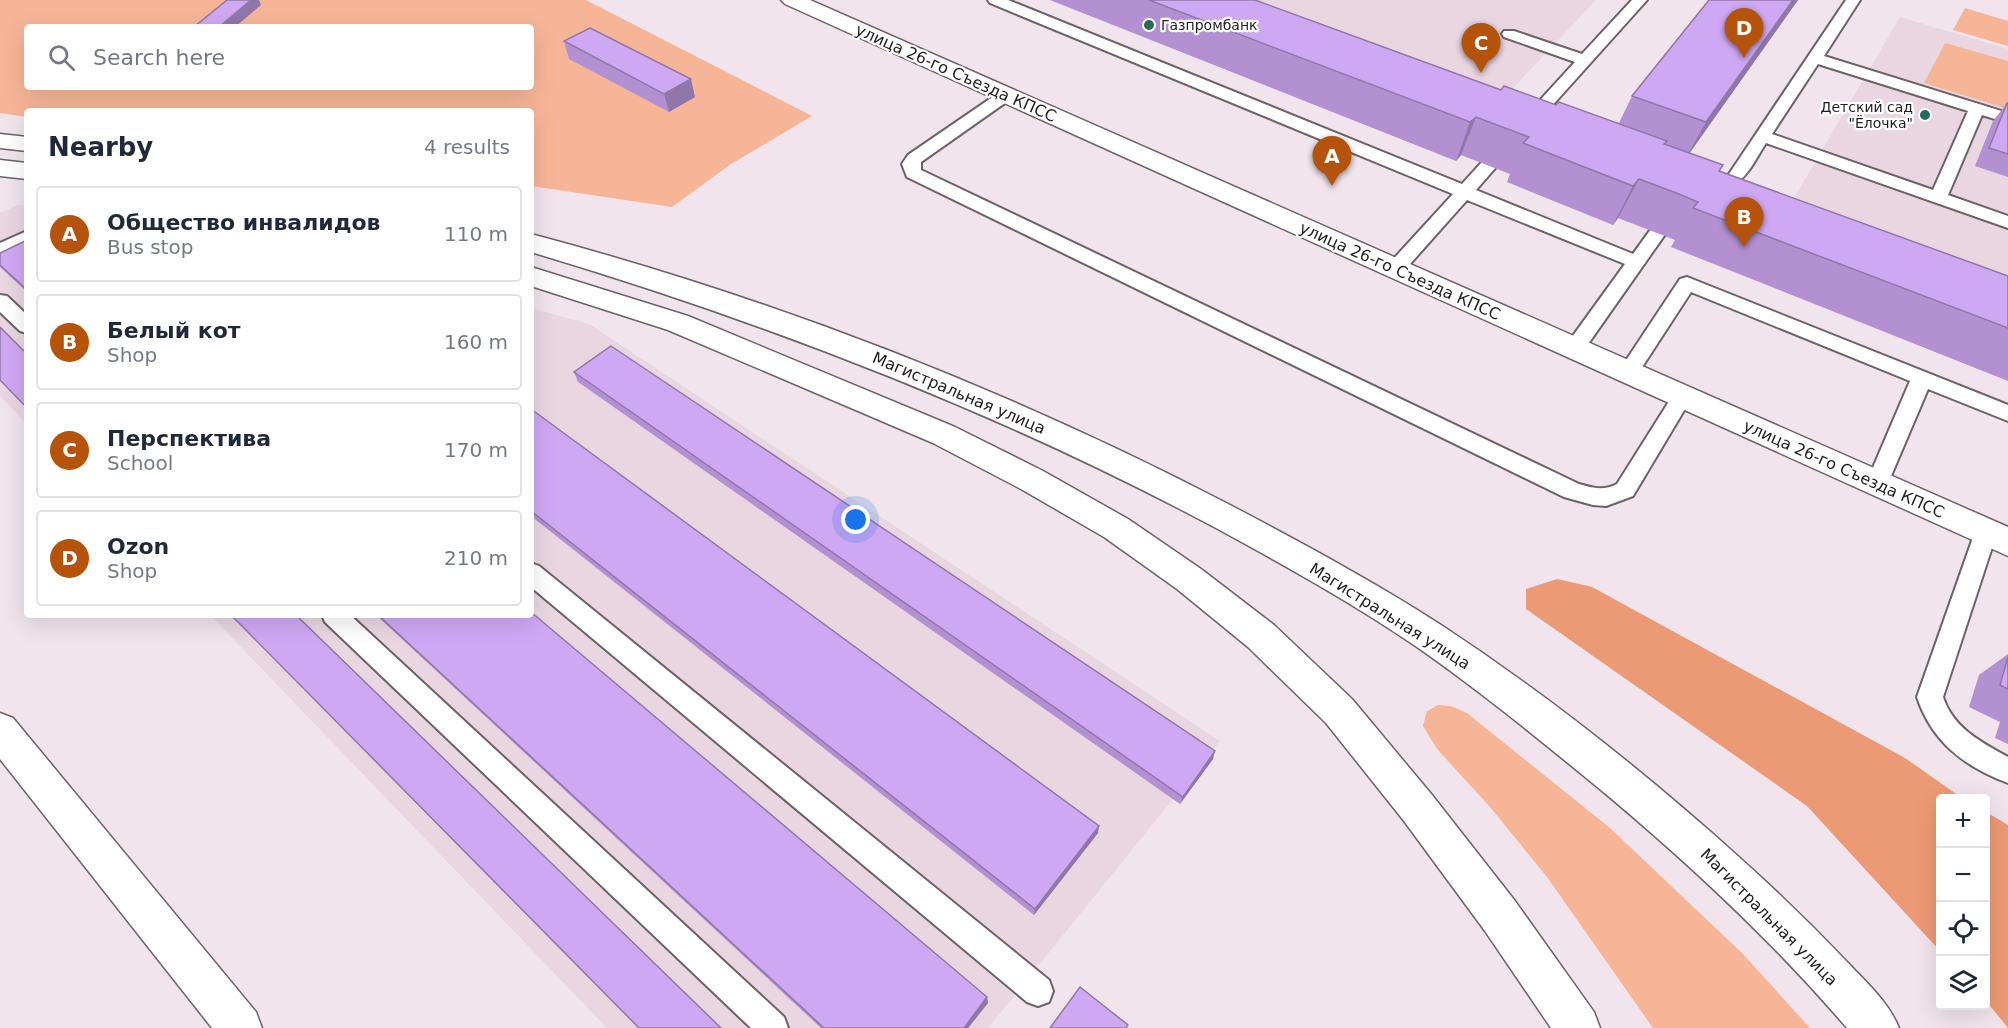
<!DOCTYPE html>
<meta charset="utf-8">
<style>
:root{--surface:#fff;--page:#f6f6f7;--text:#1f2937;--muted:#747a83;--line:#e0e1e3;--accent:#b45309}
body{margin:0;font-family:"DejaVu Sans",sans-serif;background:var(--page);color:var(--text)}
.controls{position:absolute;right:18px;bottom:18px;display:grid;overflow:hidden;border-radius:6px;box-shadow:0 6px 24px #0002}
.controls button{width:54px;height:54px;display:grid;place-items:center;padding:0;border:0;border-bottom:2px solid var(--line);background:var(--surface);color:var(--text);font:30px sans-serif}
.you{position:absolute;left:856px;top:520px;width:21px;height:21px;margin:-15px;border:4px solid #fff;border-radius:50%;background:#1a73e8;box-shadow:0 0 0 9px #1a73e833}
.badge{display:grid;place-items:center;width:39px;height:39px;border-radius:50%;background:var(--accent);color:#fff;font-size:20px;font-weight:700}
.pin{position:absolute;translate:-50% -50px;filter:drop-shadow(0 2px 3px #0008)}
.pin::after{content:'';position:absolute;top:32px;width:21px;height:18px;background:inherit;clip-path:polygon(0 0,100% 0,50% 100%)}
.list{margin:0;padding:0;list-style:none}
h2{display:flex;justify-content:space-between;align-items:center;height:78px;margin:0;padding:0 24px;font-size:26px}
h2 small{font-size:20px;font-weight:400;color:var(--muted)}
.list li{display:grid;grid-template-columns:39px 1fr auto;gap:18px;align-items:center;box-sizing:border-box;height:96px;margin:0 12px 12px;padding:0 12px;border:2px solid var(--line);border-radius:6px}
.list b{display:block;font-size:22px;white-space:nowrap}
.list p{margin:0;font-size:20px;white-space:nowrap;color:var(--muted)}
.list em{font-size:20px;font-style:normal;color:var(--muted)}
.icon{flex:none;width:33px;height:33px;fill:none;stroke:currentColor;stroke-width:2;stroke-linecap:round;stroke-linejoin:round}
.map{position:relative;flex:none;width:2008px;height:1028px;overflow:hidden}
.search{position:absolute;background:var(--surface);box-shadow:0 6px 24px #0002;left:24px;top:24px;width:510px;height:66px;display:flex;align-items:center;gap:15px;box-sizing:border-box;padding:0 21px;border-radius:6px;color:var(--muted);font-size:22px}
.panel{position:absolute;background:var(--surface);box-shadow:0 6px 24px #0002;left:24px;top:108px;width:510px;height:510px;border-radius:6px}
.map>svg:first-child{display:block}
.built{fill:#e9d6e1}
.green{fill:#f7b598;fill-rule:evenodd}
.forest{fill:#ec9a75}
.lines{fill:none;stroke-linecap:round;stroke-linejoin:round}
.service-casing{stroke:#6c6268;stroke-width:4}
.secondary-casing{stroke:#6c6268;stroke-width:3}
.service{fill:#fff;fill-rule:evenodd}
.secondary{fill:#fff;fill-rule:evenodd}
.wall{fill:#b290d1}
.shaded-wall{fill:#9176aa}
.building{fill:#cfa8f3;stroke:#9176aa;stroke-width:1.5}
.poi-dot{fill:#266b5e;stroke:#fff;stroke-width:2}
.labels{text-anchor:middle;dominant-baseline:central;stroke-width:4.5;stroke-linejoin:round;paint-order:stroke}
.far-poi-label{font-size:14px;fill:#211d1f;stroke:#fff;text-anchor:start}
.street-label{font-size:16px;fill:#211d1f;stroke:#fff}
</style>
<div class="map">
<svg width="2008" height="1028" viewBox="0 0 2008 1028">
<rect width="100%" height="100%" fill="#f1e4ec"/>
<!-- built -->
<path class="built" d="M1236,0H1596L1504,98Z
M1900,17L2008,49V283L1791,203Z
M18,205L27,207V424L0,396V213Z
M531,308L589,324L1220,741L988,1028H607L210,615H531Z"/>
<!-- green -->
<path class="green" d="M0,0H586L812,116L731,164L672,207L531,186V111H27V117L0,113ZM27,27H531V87H27Z
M1965,8L2008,21V46L1953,30Z
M1945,43L2008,61V109L1924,83Z
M1438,705L1451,706L1467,713L1610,828L1743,954L1810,1028H1653L1547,877L1490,807L1437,749L1423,726L1427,711Z"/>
<!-- forest -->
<path class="forest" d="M1557,579L1592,587L1905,758L1962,798H1940V951L1807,806L1526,609V589Z
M1986,812L2008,825V1028L1986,1001Z"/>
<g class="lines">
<!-- service casing -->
<g class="service-casing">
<path id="service" d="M988,0H1008L1462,184L1482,162H1494L1497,166L1476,190L1633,254L1651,229H1663L1666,233L1581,354L1574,356L1567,354L1564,349L1567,344L1625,264L1467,200L1402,273H1388L1386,269L1388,265L1453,194L990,3Z
M1632,0H1647L1532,128H1520L1518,125L1520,122L1575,62L1504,37L1502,34L1504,31H1514L1582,54Z
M1846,0H1860L1824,56L2008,113V123L1982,115L1948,195L2008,216V228L1766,143C1748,171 1741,195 1702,186L1699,182L1702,178H1720L1729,174ZM1818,64L1968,111L1933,190L1772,134Z
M1006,90L1014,95L1012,98L921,162V170L1579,484C1592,488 1604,491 1617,484L1675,392L1682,390L1689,392L1692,397L1633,496L1606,506L1593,505L1564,497L907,177L902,164L908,155L1000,92Z
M27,231V244L0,257V243Z
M1687,277L2008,405V421L1928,389L1885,490L1877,492L1869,490L1866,484L1910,381L1691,292L1635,378L1628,380L1621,378L1618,373L1621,368L1680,279Z
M0,295L7,296L27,315V333L20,331L0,312Z
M1986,523L1994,526L1997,532L1943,697C1953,728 1981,742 2008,757V783C1965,767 1932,742 1917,697L1975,532L1978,526Z
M531,563L539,566L1049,980L1053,991L1049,1002L1038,1006L1027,1002L531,587Z
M322,615H350L784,1017L788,1028H751L325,622Z"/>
</g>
<!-- secondary casing -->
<g class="secondary-casing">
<path id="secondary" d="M781,0H810L2008,527V556L785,4Z
M0,134L27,137V151L0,148Z
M0,160L27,163V179L0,176Z
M531,234C772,298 1009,390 1230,505C1302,543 1373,581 1441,625C1546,694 1647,774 1740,858C1778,892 1815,928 1850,965C1868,984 1889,1003 1899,1028H1847C1774,943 1693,867 1607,795C1545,744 1483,693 1417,647C1353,603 1284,565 1216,528C997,411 768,323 531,252Z
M531,267L688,316L955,427L1043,471L1128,519L1201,569L1274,625L1352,699L1432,795L1515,901L1594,1012L1600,1028H1551L1485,931L1404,821L1326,723L1248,647L1177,589L1104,537L1021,489L933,443L668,330L531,286Z
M0,713L13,718L256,1012L262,1028H212L0,759Z"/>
</g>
<!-- service -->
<use href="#service" class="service"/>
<!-- secondary -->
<use href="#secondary" class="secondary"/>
</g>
<!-- wall -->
<path class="wall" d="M1050,0H1255L1501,90L1619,123L1632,96L1798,0L1689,153L1723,165L1720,171L2008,276V381L1671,247L1675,240L1657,233L1618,218L1613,225L1507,182L1510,174L1461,155L1456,161Z
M564,41L695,97L669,112L569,59Z
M2007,103H2008V177L1975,166L1993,121Z
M27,240V292L0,267V253Z
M574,372L1213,759L1180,804L578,382Z
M531,409L1098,833L1034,915L531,516Z
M376,615H531L987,997L988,1003L968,1028H821Z
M2008,654V744L1995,738L2000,722L1969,707L1979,675Z"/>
<!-- shaded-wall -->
<path class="shaded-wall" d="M251,0H259L261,5L235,27H219Z
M1793,0H1798L1684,161L1706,122Z
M691,79L695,97L669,112L664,94Z
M1476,117L1461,155L1456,161L1470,122Z
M1639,179L1618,218L1613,225L1633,186Z
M1215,751L1213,759L1180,804L1183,797Z
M1099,826L1098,833L1034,915L1035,909Z
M987,997L988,1003L968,1028H964Z"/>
<!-- building -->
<path class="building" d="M227,0H251L219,27H194Z
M1149,0H1255L1501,90L1504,86L1556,105L1559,102L1667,141L1664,144L1723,165L1719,171L2008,276V328L1693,208L1698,202L1679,194L1639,179L1633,186L1523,143L1529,137L1476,117L1470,122Z
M1709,0H1793L1706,122L1632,96Z
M590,28L691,79L664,94L564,41Z
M2007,103H2008V154L1989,148Z
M27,240V290L0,265V253Z
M0,327L27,354V408L0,380Z
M611,346L1215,751L1183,797L574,372Z
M531,409L1099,826L1035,909L531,511Z
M531,612L987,997L964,1028H824L378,615H531Z
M231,615H296L721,1028H639Z
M2008,657V689L2000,685Z
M1080,987L1128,1025L1126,1028H1050Z"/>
<!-- markers -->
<g class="poi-dot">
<circle cx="1149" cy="25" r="6"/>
<circle cx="1925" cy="115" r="6"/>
</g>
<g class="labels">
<!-- far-poi labels -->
<g class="far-poi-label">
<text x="1161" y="25">Газпромбанк</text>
<text x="1913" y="107" text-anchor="end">Детский сад<tspan x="1913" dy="16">"Ёлочка"</tspan></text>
</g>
<!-- street labels -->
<g class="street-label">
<text transform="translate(956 73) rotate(24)">улица 26-го Съезда КПСС</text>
<text transform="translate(1400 271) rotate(24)">улица 26-го Съезда КПСС</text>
<text transform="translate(959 393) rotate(23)">Магистральная улица</text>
<text transform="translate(1844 469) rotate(24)">улица 26-го Съезда КПСС</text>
<text transform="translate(1390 616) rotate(32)">Магистральная улица</text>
<text transform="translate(1769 917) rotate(45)">Магистральная улица</text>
</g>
</g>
</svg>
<div class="controls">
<button>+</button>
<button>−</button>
<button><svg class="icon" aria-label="locate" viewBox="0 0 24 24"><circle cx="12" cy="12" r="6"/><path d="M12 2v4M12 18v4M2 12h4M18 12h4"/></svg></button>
<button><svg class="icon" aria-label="layers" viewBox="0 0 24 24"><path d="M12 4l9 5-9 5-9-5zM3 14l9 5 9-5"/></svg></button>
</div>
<div class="you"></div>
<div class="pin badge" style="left:1332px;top:186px">A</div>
<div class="pin badge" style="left:1744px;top:247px">B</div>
<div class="pin badge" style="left:1481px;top:73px">C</div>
<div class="pin badge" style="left:1744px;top:58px">D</div>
<div class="search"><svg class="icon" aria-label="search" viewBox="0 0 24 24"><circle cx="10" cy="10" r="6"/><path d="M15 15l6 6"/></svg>Search here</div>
<section class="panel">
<h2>Nearby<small>4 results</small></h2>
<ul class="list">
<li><span class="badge">A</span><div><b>Общество инвалидов</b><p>Bus stop</p></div><em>110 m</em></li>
<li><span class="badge">B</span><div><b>Белый кот</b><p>Shop</p></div><em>160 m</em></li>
<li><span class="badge">C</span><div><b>Перспектива</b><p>School</p></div><em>170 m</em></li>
<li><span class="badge">D</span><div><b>Ozon</b><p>Shop</p></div><em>210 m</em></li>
</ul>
</section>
</div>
